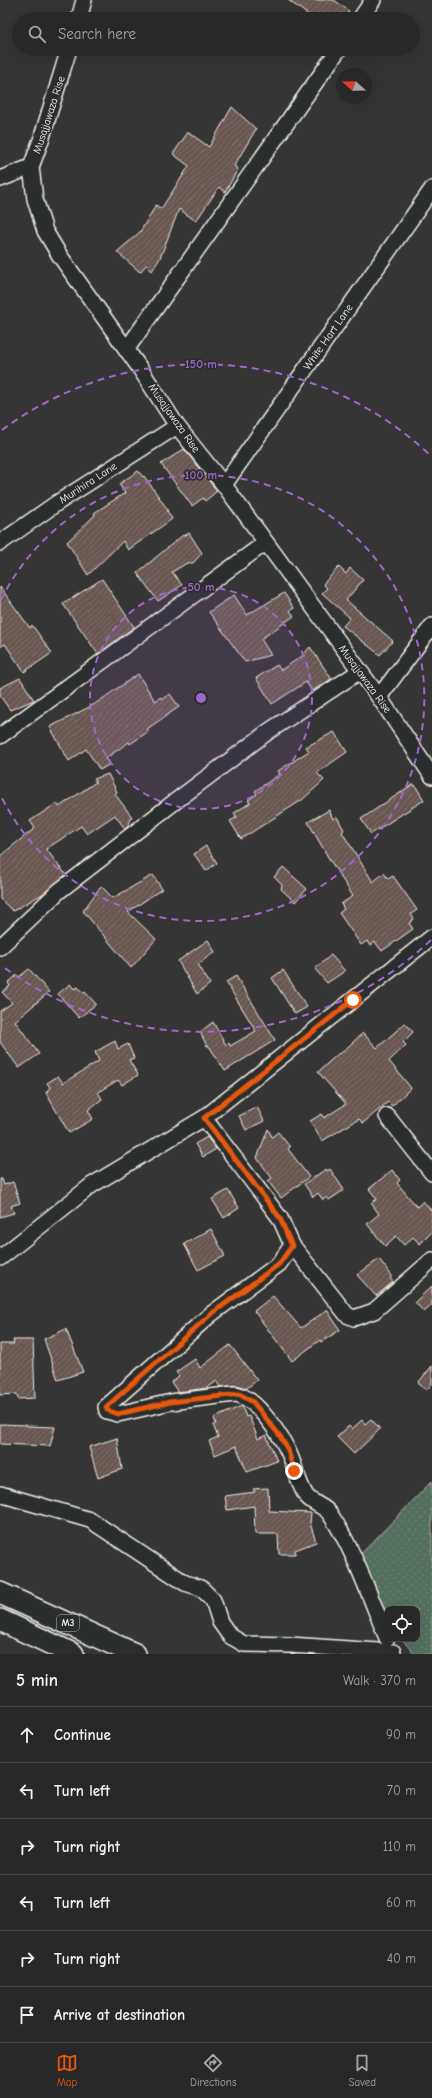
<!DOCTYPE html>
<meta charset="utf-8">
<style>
:root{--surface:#282828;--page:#303030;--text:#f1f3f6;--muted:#a5a6a8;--line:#444445;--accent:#ea580c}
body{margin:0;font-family:"Comic Neue",sans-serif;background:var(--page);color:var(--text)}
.controls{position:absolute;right:12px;bottom:12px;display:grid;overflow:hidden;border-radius:8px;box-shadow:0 4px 16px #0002}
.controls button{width:36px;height:36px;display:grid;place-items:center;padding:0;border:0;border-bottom:1px solid var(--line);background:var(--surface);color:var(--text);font:20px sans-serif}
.compass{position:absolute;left:336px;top:68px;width:36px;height:36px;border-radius:50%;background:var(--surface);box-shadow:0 4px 16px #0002;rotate:290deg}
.stop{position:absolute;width:12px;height:12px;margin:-9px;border:3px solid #ea580c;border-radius:50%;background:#fff}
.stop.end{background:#ea580c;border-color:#fff;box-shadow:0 1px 4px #0008}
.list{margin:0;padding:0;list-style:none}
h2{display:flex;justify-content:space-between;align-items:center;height:52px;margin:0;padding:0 16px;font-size:17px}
h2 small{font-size:13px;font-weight:400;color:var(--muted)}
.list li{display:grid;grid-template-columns:26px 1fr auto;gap:12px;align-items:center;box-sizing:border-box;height:56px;padding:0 16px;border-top:1px solid var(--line)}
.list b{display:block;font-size:15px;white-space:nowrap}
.list em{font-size:13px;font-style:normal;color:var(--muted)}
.icon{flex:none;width:22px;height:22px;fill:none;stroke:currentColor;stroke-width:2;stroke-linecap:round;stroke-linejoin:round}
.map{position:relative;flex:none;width:432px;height:1654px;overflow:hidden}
.search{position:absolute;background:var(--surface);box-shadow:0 4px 16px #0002;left:12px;right:12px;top:12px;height:44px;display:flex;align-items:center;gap:10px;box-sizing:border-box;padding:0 14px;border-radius:22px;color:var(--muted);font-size:15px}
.sheet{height:388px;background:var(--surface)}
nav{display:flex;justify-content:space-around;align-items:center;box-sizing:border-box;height:56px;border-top:1px solid var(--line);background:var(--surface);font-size:11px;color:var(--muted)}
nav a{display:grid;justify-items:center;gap:2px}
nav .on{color:var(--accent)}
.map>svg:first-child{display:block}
.grass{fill:url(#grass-dots);stroke:#a4b0a2}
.building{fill:url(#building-hatch);stroke:#f4f1e8}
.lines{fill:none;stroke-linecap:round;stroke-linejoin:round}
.minor-casing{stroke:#f4f1e8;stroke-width:18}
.highway-casing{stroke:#f4f1e8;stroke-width:24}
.minor{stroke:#2a2d2e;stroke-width:15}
.highway{stroke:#2a2d2e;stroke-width:21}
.route{stroke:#ea580c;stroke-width:5}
.ring{fill:none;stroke:#9f67cb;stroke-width:2;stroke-dasharray:7 5}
.labels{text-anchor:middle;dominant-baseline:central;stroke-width:3.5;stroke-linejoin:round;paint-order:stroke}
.shield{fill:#2a2d2e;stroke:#b7b6b0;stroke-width:1}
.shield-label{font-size:10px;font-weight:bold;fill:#f4f1e8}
.street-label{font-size:11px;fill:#f4f1e8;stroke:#2a2d2e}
.centre{fill:#9f67cb;stroke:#2a2d2e;stroke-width:2}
.ring-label{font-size:12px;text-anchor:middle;font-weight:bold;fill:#9f67cb;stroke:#2a2d2e;stroke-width:3.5;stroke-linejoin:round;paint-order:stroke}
</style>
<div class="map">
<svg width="432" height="1654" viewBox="0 0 432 1654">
<defs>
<pattern id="grass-dots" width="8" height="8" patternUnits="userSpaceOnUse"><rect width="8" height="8" fill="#536e5d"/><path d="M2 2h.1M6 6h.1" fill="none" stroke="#6c8374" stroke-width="1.8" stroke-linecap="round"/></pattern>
<pattern id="building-hatch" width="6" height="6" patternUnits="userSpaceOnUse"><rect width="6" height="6" fill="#685651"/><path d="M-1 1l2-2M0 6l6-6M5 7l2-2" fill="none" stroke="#7e6f6a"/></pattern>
</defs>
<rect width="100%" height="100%" fill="#363535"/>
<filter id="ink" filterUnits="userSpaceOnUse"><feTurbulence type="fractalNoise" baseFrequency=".025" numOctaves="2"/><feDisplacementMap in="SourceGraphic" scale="8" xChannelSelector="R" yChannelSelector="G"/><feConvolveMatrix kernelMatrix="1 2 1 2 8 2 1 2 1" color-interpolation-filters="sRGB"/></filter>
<g filter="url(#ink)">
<!-- grass -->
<path class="grass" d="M432,1481V1654H414L402,1639H417V1609H387V1619L351,1564Z"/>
<!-- building -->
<path class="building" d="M288,0H334L349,11L344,19H314Z
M232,107L256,129L234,166L238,169L225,192L219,187L196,221L179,209L160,258L152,271L146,265L140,272L117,252L140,232L156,205L161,209L189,166L173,154L188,132L209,147Z
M184,449L217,491L205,501L203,498L192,506L161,464Z
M138,471L143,477L144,476L168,510L167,511L172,519L128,550L123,541L88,575L67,542L95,515L94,513L125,493L119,484Z
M189,533L202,553L193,563H187L172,572L182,585L158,601L137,573L183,535L184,536Z
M339,567L346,574L350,568L363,580L346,600L393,641L380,655L343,626L350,618L322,593L327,588L323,584Z
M102,579L134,627L98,654L63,604Z
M0,587L30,628L32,625L52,653L24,672L5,644L0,647Z
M284,593L294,608L290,611L294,616L261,639L271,655L245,662L209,612L234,595L247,615Z
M310,647L331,678L330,680L312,691L306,682L272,704L256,678L277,665L281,670L301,657Z
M138,674L155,701L161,697L162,699L170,694L179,707L147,729L149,731L130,744L129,742L106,758L110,764L100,770L86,749L69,761L50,727L95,704Z
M20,678L34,700L10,710L0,696V688Z
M334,732L347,752L317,773L324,780L302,800L241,839L230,821L237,817L234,813L250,803L248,800L257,794L255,791L280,774L278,771L309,751L306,747Z
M108,774L117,792L115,794L132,817L127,827L125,829L115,815L87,834L81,826L46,849L66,875L44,893L13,911L0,899V856L35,828L30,821L57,803L59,807L96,782L94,779Z
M412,785H415L424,800L371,834L361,819Z
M329,810L333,819L337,817L344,830L342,832L373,882L384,873L388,879L393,876L417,910L411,914L414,919L409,923L413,929L382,951L375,942L370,946L367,941L361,945L339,913L344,909L341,904L353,896L328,857L308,822Z
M206,846L217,863L206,871L194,854Z
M283,867L307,889L295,902L281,889L282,885L274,877Z
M153,875L162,889L128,912L156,939L131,968L83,911L101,886L113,898Z
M208,940L215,952L198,964L210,984L197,994L178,961Z
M331,955L345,971L327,983L315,969Z
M29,969L49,992L15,1021L39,1054L19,1068L0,1042V1011L12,1003L2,992L10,986L8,983L17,975L19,977Z
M283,970L307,1007L295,1014L272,978Z
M236,976L275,1040L225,1071L209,1046H207L200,1032L213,1022L226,1045L229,1043L230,1046L256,1031L226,982Z
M70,984L74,989L78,987L83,993L85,992L96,1004L79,1018L58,994Z
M405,1023L413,1032L403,1042L406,1045L389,1061L411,1088L392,1106L388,1102L363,1123L359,1119L322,1141L310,1121L322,1114L324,1118L346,1104L318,1072L339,1053L340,1054L363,1033L377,1048Z
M115,1041L118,1049L128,1044L134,1058L129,1060L138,1075L122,1085L118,1080L98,1092L102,1099L88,1110L93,1119L69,1133L46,1093L50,1087L47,1083L58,1076L63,1083L99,1061L95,1052Z
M257,1107L264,1121L246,1130L239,1116Z
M268,1129L272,1137L278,1132L290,1147L288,1149L309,1177L281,1198L268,1181L272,1178L257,1158Z
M207,1137L216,1149L203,1157L195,1144Z
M326,1169L327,1171L330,1169L344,1190L329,1200L327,1197L323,1200L318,1193L313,1197L304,1184Z
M392,1170L400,1180L397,1183L417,1207L423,1201L432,1211V1232L420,1244L413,1237L404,1245L396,1236L385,1246L367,1224L379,1214L371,1203L377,1199L369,1189Z
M0,1179H2L4,1185L13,1182L20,1203L11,1206L14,1213L0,1217Z
M228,1190L239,1208L224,1218L212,1199Z
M211,1229L225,1256L198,1270L184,1244Z
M379,1259L392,1276L390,1278L393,1282L376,1296L357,1275Z
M432,1286V1305L424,1312L415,1302Z
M273,1296L301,1328L327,1310L340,1330L321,1342L320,1340L292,1361L254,1311Z
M66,1329L83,1372L58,1380L44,1339Z
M13,1340H33L35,1398L18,1399L17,1394L0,1395V1344H14Z
M230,1345L257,1380L247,1388L236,1385L221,1387L217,1381L207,1388L178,1392L171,1382L179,1376L176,1372L195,1359L200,1368Z
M432,1366V1384L426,1390L418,1383Z
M242,1406L246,1417L249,1416L258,1439L266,1435L277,1461L247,1472L236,1446L215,1455L209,1441L218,1437L213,1425L216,1424L214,1418Z
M371,1419L380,1429L354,1454L337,1437L349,1426L352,1429L362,1420L365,1424Z
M0,1424L27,1425V1426L55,1427L50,1446L0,1444Z
M117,1438L122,1469L98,1478L89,1447Z
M268,1488L269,1511L311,1513L310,1523L316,1542L295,1550V1554H279L278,1534H255L254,1506L227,1510L225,1496L255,1492L253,1489Z"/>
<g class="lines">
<!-- minor casing -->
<g class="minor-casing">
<path id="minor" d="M79,19L84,0
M360,19L373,0
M69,49L41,140L31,167L35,199L45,231L60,256L139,367L177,426L224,485L379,697L432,776
M0,179L31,167
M126,350L339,49
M224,485L432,189
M0,543L57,503L177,426
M379,697L432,626
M0,736L265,543
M0,947L59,891L177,800L269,731L360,671
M387,1116L432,1173
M204,1118L280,1218L292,1245L347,1315L354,1318L374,1311L432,1260
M292,1245L279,1264L210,1315L106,1407L107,1411L118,1414L171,1402L234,1394C253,1394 279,1433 287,1449C295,1464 296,1478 305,1494C311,1504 324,1505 330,1514C355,1551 370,1598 387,1638
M0,1258L92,1185L204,1118L432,937
M0,1494L90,1520L185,1583L201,1588L213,1600L220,1622L230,1636L244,1644L290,1645L393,1652"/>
</g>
<!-- highway casing -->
<g class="highway-casing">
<path id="highway" d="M0,1593L135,1654
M0,1620L73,1654"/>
</g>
<!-- minor -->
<use href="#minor" class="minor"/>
<!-- highway -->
<use href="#highway" class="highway"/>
</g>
</g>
<g class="lines" filter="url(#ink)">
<!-- route -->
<path class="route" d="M294,1471L288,1450L280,1436L253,1402L239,1394L170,1402L118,1414L107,1410L106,1407L210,1315L279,1264L292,1246L280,1218L204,1118L353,1000"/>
</g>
<!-- distance rings -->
<circle cx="201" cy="698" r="111" fill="#9f67cb" fill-opacity=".12"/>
<g class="ring">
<circle cx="201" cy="698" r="111"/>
<path d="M1 600A223 223 0 1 1 1 796"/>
<path d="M431 940A334 334 0 0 1 2 966M2 430A334 334 0 0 1 431 456"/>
</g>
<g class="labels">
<!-- shield labels -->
<rect class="shield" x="57" y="1615" width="22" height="16" rx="3"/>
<g class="shield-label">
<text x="68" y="1623">M3</text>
</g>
<!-- street labels -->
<g class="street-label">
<text transform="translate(49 115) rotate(-72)">Musajjawaza Rise</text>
<text transform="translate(328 337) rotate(-55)">White Hart Lane</text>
<text transform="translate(174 418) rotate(55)">Musajjawaza Rise</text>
<text transform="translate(88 483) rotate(-33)">Murihira Lane</text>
<text transform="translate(365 679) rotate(54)">Musajjawaza Rise</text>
</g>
</g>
<circle cx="201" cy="698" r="6" class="centre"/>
<g class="ring-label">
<text x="201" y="368">150 m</text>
<text x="201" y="479">100 m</text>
<text x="201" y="591">50 m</text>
</g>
</svg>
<div class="controls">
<button><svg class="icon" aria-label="locate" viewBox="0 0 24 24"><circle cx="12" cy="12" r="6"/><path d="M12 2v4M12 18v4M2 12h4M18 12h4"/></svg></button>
</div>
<svg class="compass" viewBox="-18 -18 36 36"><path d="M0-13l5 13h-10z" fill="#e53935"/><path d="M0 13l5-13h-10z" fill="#a5a6a8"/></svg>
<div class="stop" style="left:353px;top:1000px"></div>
<div class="stop end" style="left:294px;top:1471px"></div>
<div class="search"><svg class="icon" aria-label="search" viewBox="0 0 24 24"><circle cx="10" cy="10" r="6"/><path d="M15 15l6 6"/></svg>Search here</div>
</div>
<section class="sheet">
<h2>5 min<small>Walk · 370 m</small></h2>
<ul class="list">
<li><svg class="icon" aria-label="ahead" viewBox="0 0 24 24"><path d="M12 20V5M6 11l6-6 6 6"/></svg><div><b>Continue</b></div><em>90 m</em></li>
<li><svg class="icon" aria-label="left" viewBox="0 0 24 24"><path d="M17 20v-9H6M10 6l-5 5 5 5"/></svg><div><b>Turn left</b></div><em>70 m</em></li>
<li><svg class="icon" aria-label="right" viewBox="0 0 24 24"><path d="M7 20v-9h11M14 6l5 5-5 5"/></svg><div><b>Turn right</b></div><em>110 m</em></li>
<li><svg class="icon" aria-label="left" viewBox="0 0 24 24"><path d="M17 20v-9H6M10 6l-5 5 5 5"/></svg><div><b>Turn left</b></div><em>60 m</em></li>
<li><svg class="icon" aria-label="right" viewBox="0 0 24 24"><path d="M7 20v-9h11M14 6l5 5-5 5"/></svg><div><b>Turn right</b></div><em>40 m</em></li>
<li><svg class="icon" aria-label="arrive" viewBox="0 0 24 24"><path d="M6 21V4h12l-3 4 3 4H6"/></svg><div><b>Arrive at destination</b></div></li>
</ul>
</section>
<nav>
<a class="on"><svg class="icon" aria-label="map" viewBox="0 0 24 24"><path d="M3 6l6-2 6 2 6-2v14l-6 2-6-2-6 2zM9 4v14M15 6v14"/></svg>Map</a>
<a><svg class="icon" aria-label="directions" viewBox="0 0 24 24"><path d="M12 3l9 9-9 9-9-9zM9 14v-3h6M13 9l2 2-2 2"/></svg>Directions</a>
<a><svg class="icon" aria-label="saved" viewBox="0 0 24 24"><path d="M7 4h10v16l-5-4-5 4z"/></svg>Saved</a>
</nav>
